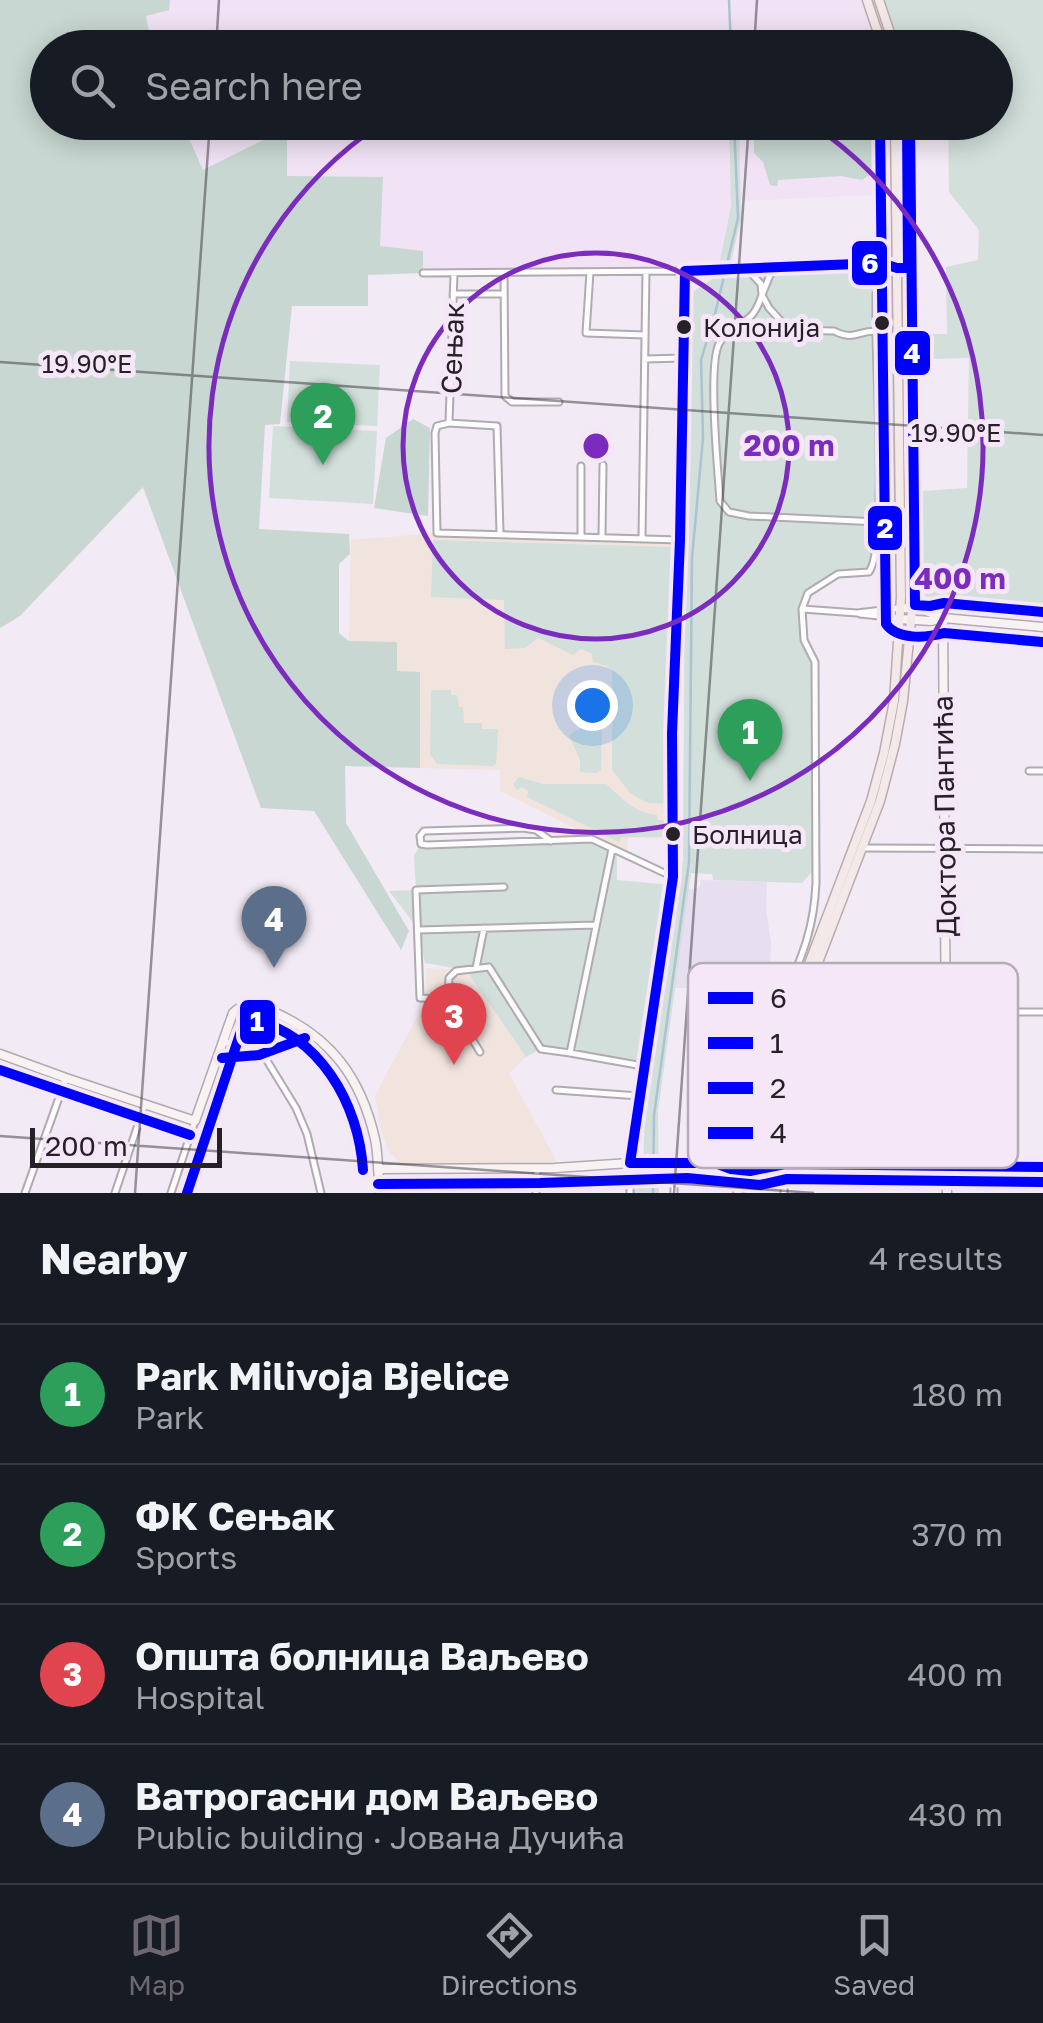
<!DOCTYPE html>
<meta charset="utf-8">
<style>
:root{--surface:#171b24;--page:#20242c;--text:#f1f3f6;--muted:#9ea1a6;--line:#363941;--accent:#6d676f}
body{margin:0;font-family:"Golos Text",sans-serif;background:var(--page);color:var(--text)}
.scale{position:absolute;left:30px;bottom:25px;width:192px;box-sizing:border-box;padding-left:10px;border:5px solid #262127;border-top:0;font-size:28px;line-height:35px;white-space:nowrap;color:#262127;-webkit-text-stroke:8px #f5e6f8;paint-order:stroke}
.you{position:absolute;left:592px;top:705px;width:35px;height:35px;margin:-25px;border:8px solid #fff;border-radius:50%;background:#1a73e8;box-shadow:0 0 0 15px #1a73e833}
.badge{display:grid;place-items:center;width:65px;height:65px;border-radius:50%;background:var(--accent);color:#fff;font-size:32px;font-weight:700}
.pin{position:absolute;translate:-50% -82px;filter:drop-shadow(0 2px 5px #0008)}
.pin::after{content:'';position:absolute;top:52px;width:35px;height:30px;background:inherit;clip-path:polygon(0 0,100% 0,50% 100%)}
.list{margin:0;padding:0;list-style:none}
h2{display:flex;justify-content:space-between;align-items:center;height:130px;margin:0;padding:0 40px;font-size:42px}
h2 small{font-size:32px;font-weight:400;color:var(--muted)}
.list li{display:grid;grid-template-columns:65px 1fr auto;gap:30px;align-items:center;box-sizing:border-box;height:140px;padding:0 40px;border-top:2px solid var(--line)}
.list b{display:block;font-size:38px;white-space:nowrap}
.list p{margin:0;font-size:32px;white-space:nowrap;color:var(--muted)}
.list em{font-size:32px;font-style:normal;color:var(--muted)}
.icon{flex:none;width:55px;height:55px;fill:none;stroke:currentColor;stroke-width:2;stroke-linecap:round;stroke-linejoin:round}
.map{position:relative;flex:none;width:1043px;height:1193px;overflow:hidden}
.search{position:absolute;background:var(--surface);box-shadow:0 5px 25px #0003;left:30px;right:30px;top:30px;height:110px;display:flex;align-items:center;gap:25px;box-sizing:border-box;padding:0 35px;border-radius:55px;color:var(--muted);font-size:38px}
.sheet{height:690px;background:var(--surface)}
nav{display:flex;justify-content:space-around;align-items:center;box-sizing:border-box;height:140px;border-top:2px solid var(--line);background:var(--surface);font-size:28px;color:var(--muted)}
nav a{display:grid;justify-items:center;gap:5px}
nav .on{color:var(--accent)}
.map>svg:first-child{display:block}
.built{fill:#f1e3f5}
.education{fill:#e7dff0}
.medical{fill:#f1e4df}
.green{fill:#d2dfda}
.forest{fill:#c8d7d1}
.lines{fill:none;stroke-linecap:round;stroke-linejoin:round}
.stream{stroke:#acc3d1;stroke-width:2.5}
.street-casing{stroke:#b0aab1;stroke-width:9}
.secondary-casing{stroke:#b0aab1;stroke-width:11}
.primary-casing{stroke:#bdaaac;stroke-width:11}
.street{stroke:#fdfcfd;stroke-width:5}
.secondary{stroke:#f8f2f3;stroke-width:8}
.primary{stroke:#f3e9e9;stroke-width:8}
.bus-1-casing{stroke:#f5e6f8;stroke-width:18}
.bus-2-casing{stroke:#f5e6f8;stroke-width:18}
.bus-3-casing{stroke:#f5e6f8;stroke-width:18}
.bus-4-casing{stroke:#f5e6f8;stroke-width:18}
.bus-1{stroke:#00f;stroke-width:10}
.bus-2{stroke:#00f;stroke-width:10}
.bus-3{stroke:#00f;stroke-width:10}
.bus-4{stroke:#00f;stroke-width:10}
.ticks{fill:none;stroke:#262127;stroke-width:2.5;stroke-opacity:0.45}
.ring{fill:none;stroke:#7b2cbf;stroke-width:5}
.bus-dot{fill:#262127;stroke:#f5e6f8;stroke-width:4}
.labels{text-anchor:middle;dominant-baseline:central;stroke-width:10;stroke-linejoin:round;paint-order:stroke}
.bus-label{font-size:26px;fill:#262127;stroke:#f5e6f8;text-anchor:start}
.street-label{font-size:28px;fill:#262127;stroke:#f5e6f8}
.key{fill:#f5e6f8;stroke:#b7abb9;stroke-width:2.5}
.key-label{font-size:28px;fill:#262127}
.ticks-label{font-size:25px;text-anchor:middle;fill:#262127;stroke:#f5e6f8;stroke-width:10;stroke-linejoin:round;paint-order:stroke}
.centre{fill:#7b2cbf;stroke:#f5e6f8;stroke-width:5}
.ring-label{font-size:30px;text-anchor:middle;font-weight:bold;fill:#7b2cbf;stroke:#f5e6f8;stroke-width:10;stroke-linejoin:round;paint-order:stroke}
.line-badge{stroke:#f5e6f8;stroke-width:4}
.badge-label{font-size:28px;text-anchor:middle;font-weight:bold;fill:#fff}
</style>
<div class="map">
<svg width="1043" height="1193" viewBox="0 0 1043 1193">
<rect width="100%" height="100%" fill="#f2eaf4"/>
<!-- built -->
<path class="built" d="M0,0H867L883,47L48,48V122L895,123L896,194L738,201L725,270L289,273L20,616L0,628Z"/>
<!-- education -->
<path class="education" d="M701,880L767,882L766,909L771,943L769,988H675L688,890L700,887Z"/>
<!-- medical -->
<path class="medical" d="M437,533L680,540L672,733V839L628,838L627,855L500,791V770L420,768V673L397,671L349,641L351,540Z
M427,968L466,970L526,1057L509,1073L560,1168H404L388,1150L381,1131L375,1095L425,1002Z"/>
<!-- green -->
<path class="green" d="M878,0H1043V614L958,595L955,608L927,599L920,586L917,453H921L922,491L967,488L969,358L928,359L929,334H947L946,267L978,260L979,230L949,192L948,123L996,122V48L895,47Z
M729,123H739L741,219L728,275L885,270L894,278L896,525L879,522L875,564L869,572L838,574L808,592L802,609L804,640L815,662L816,867L802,883L713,880L712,874L691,873L658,1111L659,1193H630V1187L643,1172L645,1106L683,861L685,564L680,539L685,297L717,276L731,206Z
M290,361L380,365L377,426L287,422Z
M273,426L377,431L373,504L269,498Z
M433,540L672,547L666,804L649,803L638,798L630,793L612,770V671L607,666L593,662L592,654L581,649L573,655L538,638L525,648L505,649L504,600L431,597Z
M433,690H451V695H457L459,707H463L464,723H482V729H498L496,764L493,766L437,764L430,754L431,692Z
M597,718L602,723L601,770L597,773L580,772V760L569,735Z
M519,777L543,784H606C623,799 633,812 657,815L658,820H665V837H621L619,842L527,797L528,791L522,787L517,790L513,784Z
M592,839L617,857V880L671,885L643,1066L541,1049L526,1057L466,970L425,963L419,930L389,891L416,890L414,856L421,844Z"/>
<!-- forest -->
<path class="forest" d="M0,0H170L169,10L146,16L152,47L48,48V122L186,123V132L203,170L287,128V176L383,177L380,246L423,251V273L368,275V306H292L280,424L265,425L259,529L349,534L350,554L339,564V633L349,641L397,642V671L420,672V768L345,766L346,823L409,931L401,950L314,811L261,808L143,487L20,616L0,628Z
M770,123H877L873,173L862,180L841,176L778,180L777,186L770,185L763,162L754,153V134L768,130Z
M413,419L430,428L428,516L374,508L386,438Z"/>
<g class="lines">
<!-- stream -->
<path class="stream" d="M729,0L731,48
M653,1193L654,1115L689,862L692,558L703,438L701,360L715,314L738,218L734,122"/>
<!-- street casing -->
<g class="street-casing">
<path id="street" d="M748,270L761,284L762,295L770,275L779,267
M590,272L586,333L645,335
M423,273L685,271L881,263L908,259
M504,273L505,396L512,402H559
M453,294H504
M762,295C759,303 757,310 751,316C742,325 728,330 720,342C707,361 718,471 720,501L729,512L749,516L879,522
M762,295L769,308L791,332
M733,329L834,331C855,341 856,331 876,331V294
M645,359L684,358
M449,423L454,273
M500,533L497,426L449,423L437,426L435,433L437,533L680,540
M581,535V466
M602,536L603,465
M642,537L646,272
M802,609L857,613L899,608
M860,614L898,618
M1029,771H1043
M551,841L536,830L523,828L424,831L420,836L421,844L427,845L592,839L673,877
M863,848L1043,849
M612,849L570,1053L643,1066
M504,887L416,890L420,998L448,999L449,978L456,971L489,967L541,1049L570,1053
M419,930L596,925
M476,968L484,928
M448,999L480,1052
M794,1003L785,997C802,956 814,929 816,883L815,662L804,640L802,609L808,593L838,574L869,572C887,548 876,372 876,331
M801,1012H1043
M255,1041L296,1108L307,1134L321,1193
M222,1043L255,1041L298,1025
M556,1090L639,1096
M630,1163L673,877L672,733L680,540L685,271
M25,1193L66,1078
M115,1193L145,1104
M171,1193L195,1121
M536,1193L537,1168
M630,1193V1187
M674,1193V1163
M784,1193L785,1164"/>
</g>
<!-- secondary casing -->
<g class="secondary-casing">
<path id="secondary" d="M901,608L922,609L943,618L1043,627
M943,618L947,1193
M900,619L931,621L943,618
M0,1054L66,1078L195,1121L233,1013C245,1000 259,1005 274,1012C332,1038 361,1078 375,1139C379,1157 377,1175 381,1193
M715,1163C734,1175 763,1172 783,1164
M378,1169L555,1168L630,1163H715L730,1159L785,1164L1043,1167"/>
</g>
<!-- primary casing -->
<g class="primary-casing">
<path id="primary" d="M867,0L883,48
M879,0L895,48
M738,1193L739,1170L746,1139L799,990L871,801L884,753L894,701L901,597L895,122
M750,1193L755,1150L799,1012L880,801L895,744L903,701L913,600L908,448L907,122"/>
</g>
<!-- street -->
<use href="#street" class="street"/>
<!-- secondary -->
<use href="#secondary" class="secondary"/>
<!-- primary -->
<use href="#primary" class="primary"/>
<!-- bus-1 casing -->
<g class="bus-1-casing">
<path id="bus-1" d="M685,271L881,263L897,268H908L907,122
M630,1163L673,877L672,733L680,540L685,271
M630,1163H715L731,1169L750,1171L785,1164L1043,1167"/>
</g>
<!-- bus-2 casing -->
<g class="bus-2-casing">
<path id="bus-2" d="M222,1058L259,1055L305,1038
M0,1070L190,1135
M378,1184L540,1183L687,1178L760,1185L787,1179L1043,1182
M187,1193L240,1034L248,1019C319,1032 359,1104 363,1170"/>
</g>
<!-- bus-3 casing -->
<g class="bus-3-casing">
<path id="bus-3" d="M880,122L886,624C897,640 926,638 944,633L1042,642"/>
</g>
<!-- bus-4 casing -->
<g class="bus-4-casing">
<path id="bus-4" d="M910,122L915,605L930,606L944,603L1043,612"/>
</g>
<!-- bus-1 -->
<use href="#bus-1" class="bus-1"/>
<!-- bus-2 -->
<use href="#bus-2" class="bus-2"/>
<!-- bus-3 -->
<use href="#bus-3" class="bus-3"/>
<!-- bus-4 -->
<use href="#bus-4" class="bus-4"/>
</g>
<!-- ticks -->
<path class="ticks" d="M216,48L219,0M754,48L757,0M0,362L1043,435M0,1136L814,1193M135,1193L210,122M674,1193L749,122"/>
<!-- distance rings -->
<g class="ring">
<circle cx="596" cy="446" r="193"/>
<path d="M810 123A387 387 0 1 1 382 123"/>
</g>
<!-- markers -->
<g class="bus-dot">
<circle cx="882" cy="323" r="9"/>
<circle cx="684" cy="327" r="9"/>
<circle cx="673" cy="834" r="9"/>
</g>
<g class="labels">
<!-- bus labels -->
<g class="bus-label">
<text x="703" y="327">Колонија</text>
<text x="692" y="834">Болница</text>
</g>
<!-- street labels -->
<g class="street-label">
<text transform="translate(452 348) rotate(-88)">Сењак</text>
<text transform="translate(944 816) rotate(-91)">Доктора Пантића</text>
</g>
</g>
<!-- legend -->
<rect x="688" y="963" width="330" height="205" rx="15" class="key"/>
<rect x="708" y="992" width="45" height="12" fill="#00f"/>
<rect x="708" y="1037" width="45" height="12" fill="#00f"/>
<rect x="708" y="1082" width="45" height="12" fill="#00f"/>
<rect x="708" y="1127" width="45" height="12" fill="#00f"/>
<g class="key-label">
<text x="770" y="1008">6</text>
<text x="770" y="1053">1</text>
<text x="770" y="1098">2</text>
<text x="770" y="1143">4</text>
</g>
<g class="ticks-label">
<text x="87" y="373">19.90°E</text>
<text x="956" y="442">19.90°E</text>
</g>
<circle cx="596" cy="446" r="15" class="centre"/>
<g class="ring-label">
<text x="789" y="456">200 m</text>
<text x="960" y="589">400 m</text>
</g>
<g class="line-badge">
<rect x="850" y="239" width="39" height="48" rx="10" fill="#00f"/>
<rect x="893" y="329" width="39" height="48" rx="10" fill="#00f"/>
<rect x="866" y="504" width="38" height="48" rx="10" fill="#00f"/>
<rect x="238" y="998" width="39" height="48" rx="10" fill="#00f"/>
</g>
<g class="badge-label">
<text x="870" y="273">6</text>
<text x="912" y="363">4</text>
<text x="885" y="538">2</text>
<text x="257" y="1031">1</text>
</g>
</svg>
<div class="scale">200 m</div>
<div class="you"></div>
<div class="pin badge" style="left:750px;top:781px;background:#2e9e5b">1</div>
<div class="pin badge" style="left:323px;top:465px;background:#2e9e5b">2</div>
<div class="pin badge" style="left:454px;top:1065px;background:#e0444e">3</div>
<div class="pin badge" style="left:274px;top:968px;background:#5c6f8a">4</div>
<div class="search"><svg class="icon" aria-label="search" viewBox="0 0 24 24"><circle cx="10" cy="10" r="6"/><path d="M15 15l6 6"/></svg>Search here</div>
</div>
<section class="sheet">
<h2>Nearby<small>4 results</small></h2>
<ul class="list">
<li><span class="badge" style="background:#2e9e5b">1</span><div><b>Park Milivoja Bjelice</b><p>Park</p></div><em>180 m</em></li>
<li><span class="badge" style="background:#2e9e5b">2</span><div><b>ФК Сењак</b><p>Sports</p></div><em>370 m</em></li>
<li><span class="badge" style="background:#e0444e">3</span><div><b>Општа болница Ваљево</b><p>Hospital</p></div><em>400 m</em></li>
<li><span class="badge" style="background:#5c6f8a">4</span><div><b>Ватрогасни дом Ваљево</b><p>Public building · Јована Дучића</p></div><em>430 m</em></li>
</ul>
</section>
<nav>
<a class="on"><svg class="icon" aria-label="map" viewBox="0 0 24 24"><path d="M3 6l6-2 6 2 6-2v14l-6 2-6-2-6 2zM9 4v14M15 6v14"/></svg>Map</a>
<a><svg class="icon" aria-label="directions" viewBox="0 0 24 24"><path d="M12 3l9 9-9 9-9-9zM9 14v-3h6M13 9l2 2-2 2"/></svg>Directions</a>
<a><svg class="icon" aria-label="saved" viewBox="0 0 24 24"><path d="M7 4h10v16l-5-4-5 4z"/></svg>Saved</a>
</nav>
